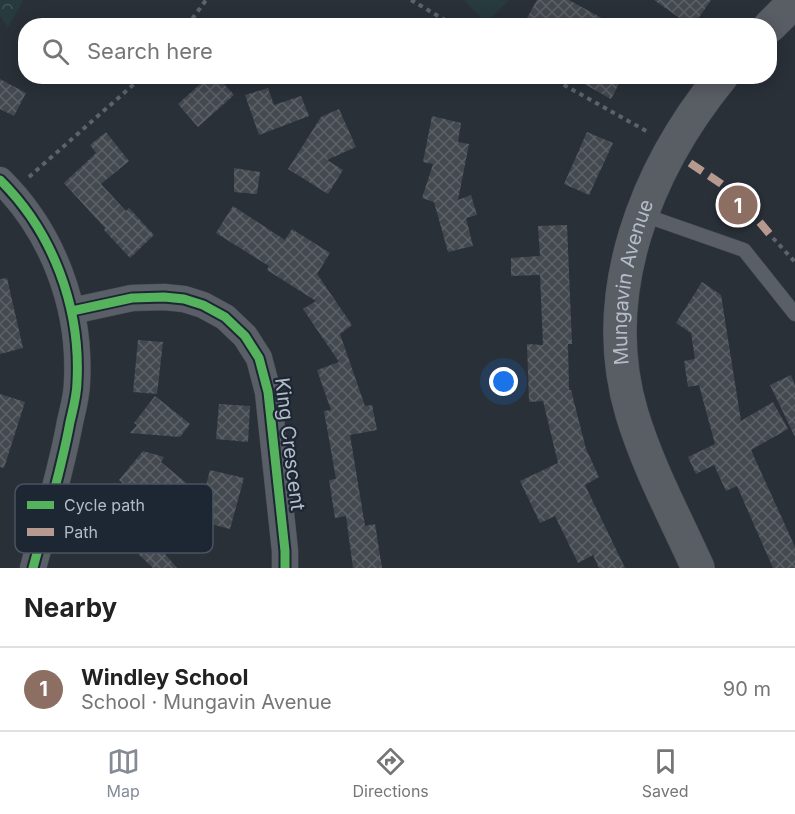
<!DOCTYPE html>
<meta charset="utf-8">
<style>
:root{--surface:#fff;--page:#f2f2f2;--text:#222;--muted:#767676;--line:#e0e0e0;--accent:#848b96}
body{margin:0;font-family:Inter,sans-serif;background:var(--page);color:var(--text)}
.you{position:absolute;left:504px;top:382px;width:21px;height:21px;margin:-15px;border:4px solid #fff;border-radius:50%;background:#1a73e8;box-shadow:0 0 0 9px #1a73e833}
.badge{display:grid;place-items:center;width:39px;height:39px;border-radius:50%;background:var(--accent);color:#fff;font-size:20px;font-weight:700}
.pin{position:absolute;translate:-50% -50%;border:3px solid #fff;box-shadow:0 2px 6px #0006}
.list{margin:0;padding:0;list-style:none}
h2{display:flex;justify-content:space-between;align-items:center;height:78px;margin:0;padding:0 24px;font-size:26px}
h2 small{font-size:20px;font-weight:400;color:var(--muted)}
.list li{display:grid;grid-template-columns:39px 1fr auto;gap:18px;align-items:center;box-sizing:border-box;height:84px;padding:0 24px;border-top:2px solid var(--line)}
.list b{display:block;font-size:22px;white-space:nowrap}
.list p{margin:0;font-size:20px;white-space:nowrap;color:var(--muted)}
.list em{font-size:20px;font-style:normal;color:var(--muted)}
.icon{flex:none;width:33px;height:33px;fill:none;stroke:currentColor;stroke-width:2;stroke-linecap:round;stroke-linejoin:round}
.map{position:relative;flex:none;width:795px;height:568px;overflow:hidden}
.search{position:absolute;background:var(--surface);box-shadow:0 3px 15px #0003;left:18px;right:18px;top:18px;height:66px;display:flex;align-items:center;gap:15px;box-sizing:border-box;padding:0 21px;border-radius:24px;color:var(--muted);font-size:22px}
.sheet{height:162px;background:var(--surface)}
nav{display:flex;justify-content:space-around;align-items:center;box-sizing:border-box;height:84px;border-top:2px solid var(--line);background:var(--surface);font-size:16px;color:var(--muted)}
nav a{display:grid;justify-items:center;gap:3px}
nav .on{color:var(--accent)}
.map>svg:first-child{display:block}
.forest{fill:url(#forest-crowns)}
.pitch{fill:#273a3e}
.building{fill:url(#building-cross-hatch)}
.lines{fill:none;stroke-linecap:round;stroke-linejoin:round}
.lane-casing{stroke:#484c53;stroke-width:15}
.street-casing{stroke:#484c53;stroke-width:27}
.secondary-casing{stroke:#484c53;stroke-width:34}
.path{stroke:#5d636a;stroke-width:4;stroke-dasharray:4.5 4.5;stroke-linecap:butt}
.lane{stroke:#5a5e66;stroke-width:14}
.street{stroke:#5a5e66;stroke-width:26}
.secondary{stroke:#595d64;stroke-width:33}
.quiet{stroke:#b69a8f;stroke-width:8;stroke-dasharray:15 8;stroke-linecap:butt}
.cycleway-casing{stroke:#1d2633;stroke-width:13}
.cycleway{stroke:#56b35d;stroke-width:9}
.labels{text-anchor:middle;dominant-baseline:central;stroke-width:4.5;stroke-linejoin:round;paint-order:stroke}
.street-label{font-size:20px;fill:#b4bcc9;stroke:#1d2633}
.key{fill:#1d2633;stroke:#4a5360;stroke-width:1.5}
.key-label{font-size:16px;fill:#b4bcc9}
</style>
<div class="map">
<svg width="795" height="568" viewBox="0 0 795 568">
<defs>
<pattern id="forest-crowns" width="20" height="18" patternUnits="userSpaceOnUse" patternTransform="scale(1.5)"><rect width="20" height="18" fill="#273a3e"/><path d="M2 6a3 3 0 1 1 6 0M12 15a3 3 0 1 1 6 0" fill="none" stroke="#445559"/></pattern>
<pattern id="building-cross-hatch" width="8" height="8" patternUnits="userSpaceOnUse" patternTransform="scale(1.5)"><rect width="8" height="8" fill="#444950"/><path d="M0 0l8 8M0 8l8-8" fill="none" stroke="#5d6168"/></pattern>
</defs>
<rect width="100%" height="100%" fill="#2a3038"/>
<!-- forest -->
<path class="forest" d="M0,0H23L8,27L0,16Z"/>
<!-- pitch -->
<path class="pitch" d="M464,0H509L486,23Z"/>
<!-- building -->
<path class="building" d="M537,0H569L616,26H542L527,18Z
M654,0H711L693,26H691Z
M209,76H217L234,95L198,127L178,104Z
M570,76H623L611,99Z
M0,79L26,93L14,116L0,109Z
M268,88L274,105L301,96L309,116L259,135L245,95Z
M339,109L356,147L327,160L343,170L328,194L288,169L321,117Z
M432,116L461,123L458,142L469,144L458,200L471,195L477,215L466,218L473,246L448,252L434,202L422,198L433,164L423,162Z
M106,132L129,161L101,184L126,211L129,208L154,235L130,258L104,230L105,228L64,183L96,153L90,145Z
M587,132L613,143L589,195L564,184Z
M234,168L260,172L257,194L234,192Z
M233,206L285,240L292,229L330,253L317,274L352,325L340,334L365,406L372,405L377,430L350,435L365,526L375,524L382,568H353L346,516L335,518L329,480L336,479L324,411L331,410L317,370L339,362L303,309L316,301L267,270L269,266L216,233Z
M567,225L572,344H568L569,390H571L586,449L599,477L585,485L625,568H599L593,555L578,563L555,516L540,523L520,481L558,463L543,401L529,402L527,344L543,345L540,275L511,276V258L540,256L538,226Z
M7,278L23,348L0,354V279Z
M702,282L721,295L741,421L773,402L788,429L751,450L795,547V568H773L737,486L726,491L714,465L696,474L688,457L715,444L699,385L688,387L684,361L695,359L691,333L676,323Z
M138,340L163,342L157,394L133,392Z
M791,375L795,385V437L770,385Z
M0,394L25,402L4,468L0,467Z
M155,396L190,424L180,437L130,433L137,425L134,423Z
M219,404L250,406L248,442L216,439Z
M143,451L164,457L161,462L203,497L210,470L244,478L230,529L138,505L142,500L119,480Z
M134,508L166,539L159,547L177,568H153L113,530Z"/>
<g class="lines">
<!-- lane casing -->
<g class="lane-casing">
<path id="lane" d="M641,214L744,250L795,314"/>
</g>
<!-- street casing -->
<g class="street-casing">
<path id="street" d="M0,180C53,232 81,308 77,382C77,395 73,409 70,422C61,472 46,520 33,568
M72,311L132,298L164,297L184,299L203,305L225,317L245,336L259,358L268,392L285,551V568"/>
</g>
<!-- secondary casing -->
<g class="secondary-casing">
<g id="secondary">
<path d="M770,26L785,11L795,3"/>
<path id="s1" d="M698,568C675,517 648,467 632,414C596,294 646,169 722,76"/>
</g>
</g>
<!-- path -->
<path class="path" d="M411,0L455,26
M187,26L206,0
M548,76L648,132
M29,177L143,76
M773,238L795,262"/>
<!-- lane -->
<use href="#lane" class="lane"/>
<!-- street -->
<use href="#street" class="street"/>
<!-- secondary -->
<use href="#secondary" class="secondary"/>
<!-- quiet -->
<path class="quiet" d="M690,163L720,183L741,200L773,238"/>
<!-- cycleway casing -->
<g class="cycleway-casing">
<path id="cycleway" d="M0,180C53,232 81,308 77,382C77,395 73,409 70,422C61,472 46,520 33,568
M72,311L132,298L164,297L184,299L203,305L225,317L245,336L259,358L268,392L285,551V568"/>
</g>
<!-- cycleway -->
<use href="#cycleway" class="cycleway"/>
</g>
<g class="labels">
<!-- street labels -->
<g class="street-label">
<text stroke="none"><textPath href="#s1" startOffset="302">Mungavin Avenue</textPath></text>
<text transform="translate(290 444) rotate(83)">King Crescent</text>
</g>
</g>
<!-- legend -->
<rect x="15" y="484" width="198" height="69" rx="9" class="key"/>
<rect x="27" y="501" width="27" height="8" fill="#56b35d"/>
<rect x="27" y="528" width="27" height="8" fill="#b69a8f"/>
<g class="key-label">
<text x="64" y="511">Cycle path</text>
<text x="64" y="538">Path</text>
</g>
</svg>
<div class="you"></div>
<div class="pin badge" style="left:738px;top:205px;background:#8d6e63">1</div>
<div class="search"><svg class="icon" aria-label="search" viewBox="0 0 24 24"><circle cx="10" cy="10" r="6"/><path d="M15 15l6 6"/></svg>Search here</div>
</div>
<section class="sheet">
<h2>Nearby<small></small></h2>
<ul class="list">
<li><span class="badge" style="background:#8d6e63">1</span><div><b>Windley School</b><p>School · Mungavin Avenue</p></div><em>90 m</em></li>
</ul>
</section>
<nav>
<a class="on"><svg class="icon" aria-label="map" viewBox="0 0 24 24"><path d="M3 6l6-2 6 2 6-2v14l-6 2-6-2-6 2zM9 4v14M15 6v14"/></svg>Map</a>
<a><svg class="icon" aria-label="directions" viewBox="0 0 24 24"><path d="M12 3l9 9-9 9-9-9zM9 14v-3h6M13 9l2 2-2 2"/></svg>Directions</a>
<a><svg class="icon" aria-label="saved" viewBox="0 0 24 24"><path d="M7 4h10v16l-5-4-5 4z"/></svg>Saved</a>
</nav>
